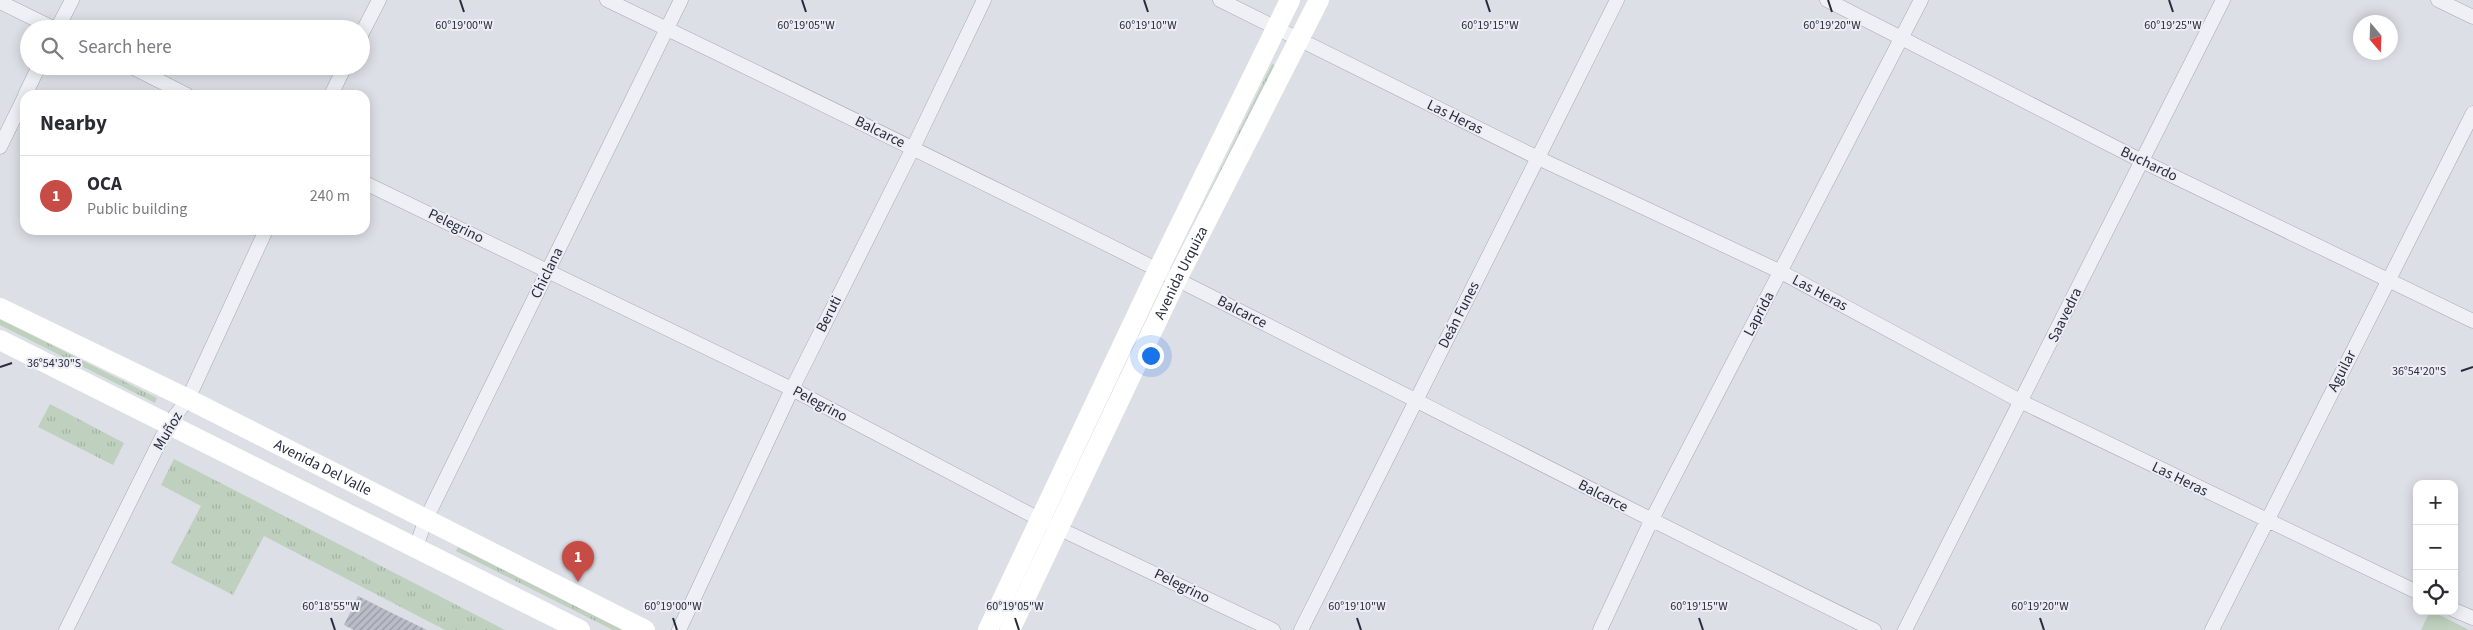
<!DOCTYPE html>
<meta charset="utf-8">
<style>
:root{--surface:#fff;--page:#f2f2f3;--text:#2b2b33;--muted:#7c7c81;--line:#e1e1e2;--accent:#c74c46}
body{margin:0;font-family:"Source Sans 3",sans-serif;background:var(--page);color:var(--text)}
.controls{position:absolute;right:15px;bottom:15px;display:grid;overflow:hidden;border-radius:10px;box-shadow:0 2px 12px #0003}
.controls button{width:45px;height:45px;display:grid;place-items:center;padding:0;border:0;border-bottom:1px solid var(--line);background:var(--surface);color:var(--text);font:25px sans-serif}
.compass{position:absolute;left:2353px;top:15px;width:45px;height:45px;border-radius:50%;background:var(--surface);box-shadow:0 2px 12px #0003;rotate:161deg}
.you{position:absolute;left:1150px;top:355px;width:18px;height:18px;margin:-12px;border:4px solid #fff;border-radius:50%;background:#1a73e8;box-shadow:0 0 0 8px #1a73e833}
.badge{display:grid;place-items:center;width:32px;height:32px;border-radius:50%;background:var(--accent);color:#fff;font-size:16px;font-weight:700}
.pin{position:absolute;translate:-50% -41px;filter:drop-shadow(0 1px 2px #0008)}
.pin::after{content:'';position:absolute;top:26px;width:18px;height:15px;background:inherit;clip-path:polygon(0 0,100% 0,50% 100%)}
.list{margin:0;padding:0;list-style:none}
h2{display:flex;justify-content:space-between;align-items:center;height:65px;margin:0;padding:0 20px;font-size:21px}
h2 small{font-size:16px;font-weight:400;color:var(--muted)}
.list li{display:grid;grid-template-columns:32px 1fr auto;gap:15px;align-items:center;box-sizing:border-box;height:80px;padding:0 20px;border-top:1px solid var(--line)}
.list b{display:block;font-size:19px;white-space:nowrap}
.list p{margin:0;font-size:16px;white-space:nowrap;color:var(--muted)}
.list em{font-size:16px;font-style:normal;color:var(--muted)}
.icon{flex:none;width:28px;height:28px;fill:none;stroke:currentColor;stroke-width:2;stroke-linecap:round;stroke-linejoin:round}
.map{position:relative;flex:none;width:2473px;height:630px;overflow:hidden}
.search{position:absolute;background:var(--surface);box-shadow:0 2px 12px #0003;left:20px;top:20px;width:350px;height:55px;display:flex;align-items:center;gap:12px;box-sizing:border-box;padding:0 18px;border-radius:28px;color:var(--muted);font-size:19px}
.panel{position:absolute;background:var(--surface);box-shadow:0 2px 12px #0003;left:20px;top:90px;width:350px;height:145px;border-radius:15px}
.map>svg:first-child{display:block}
.grass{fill:url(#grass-tufts)}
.green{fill:#bfd0be}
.building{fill:url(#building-hatch)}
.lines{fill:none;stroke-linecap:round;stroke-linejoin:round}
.street-casing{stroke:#a6a9b3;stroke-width:15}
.street{stroke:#eff0f5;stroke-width:14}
.secondary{stroke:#fff;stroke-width:20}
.ticks{fill:none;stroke:#272b3c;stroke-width:2}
.labels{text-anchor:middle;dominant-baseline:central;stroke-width:4;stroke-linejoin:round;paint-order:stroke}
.street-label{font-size:15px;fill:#272b3c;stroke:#eceef4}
.ticks-label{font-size:12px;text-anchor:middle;fill:#272b3c;stroke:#eceef4;stroke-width:4;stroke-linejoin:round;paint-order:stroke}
</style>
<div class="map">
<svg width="2473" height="630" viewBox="0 0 2473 630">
<defs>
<pattern id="grass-tufts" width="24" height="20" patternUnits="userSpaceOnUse" patternTransform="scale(1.25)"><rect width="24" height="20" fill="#bfd0be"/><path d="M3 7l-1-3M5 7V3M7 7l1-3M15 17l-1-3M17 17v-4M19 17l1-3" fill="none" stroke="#a4b3a4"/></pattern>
<pattern id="building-hatch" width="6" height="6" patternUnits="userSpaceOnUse" patternTransform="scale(1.25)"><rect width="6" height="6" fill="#babdc8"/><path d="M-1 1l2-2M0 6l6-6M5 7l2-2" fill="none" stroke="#979aa4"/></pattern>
</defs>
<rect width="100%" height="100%" fill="#dddfe6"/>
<!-- grass -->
<path class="grass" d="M1272,64L1275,65L1185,242Z
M0,319L157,398L155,403L0,325Z
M50,404L124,443L113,465L38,427Z
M174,459L505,630H445L264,536L233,595L171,563L201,506L161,485Z
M458,547L624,630H613L456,551Z"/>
<!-- green -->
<path class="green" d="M2430,611H2432L2469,630H2421Z"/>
<!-- building -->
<path class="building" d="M358,596L396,615L427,630H354L344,625Z"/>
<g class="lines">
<!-- street casing -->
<g class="street-casing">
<path id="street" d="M607,0C800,93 992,186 1182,282C1413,398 1642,517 1874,630
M1220,0L1538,158L1781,272L2022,402L2417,592
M1827,0L2142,161L2473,321
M2438,0L2473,17
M0,2L55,29
M57,29L72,0
M361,35L379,0
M130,66L187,95
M25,95L39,66
M331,95L345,66
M0,147L25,96
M365,183L792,389L1039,519L1273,630
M416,547L426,519L681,0
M2454,610L2473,618
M66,630L168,425L188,399L266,230
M679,630L792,389L913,148L984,0
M1301,630L1617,0
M1600,630L1651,521L1921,0
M1905,630L2223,0
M2212,630L2473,113"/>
</g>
<!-- street -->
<use href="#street" class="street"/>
<!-- secondary -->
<g class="secondary">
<path id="s1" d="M0,308L188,399L645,630"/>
<path d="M0,340L580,630"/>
<path d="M988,630L1158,270L1290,0"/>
<path id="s2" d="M1010,630L1177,279L1319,0"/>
</g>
</g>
<!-- ticks -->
<path class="ticks" d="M460,0L464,12M802,0L806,12M1144,0L1148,12M1486,0L1490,12M1828,0L1832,12M2169,0L2173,12M0,367L12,363M2461,371L2473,367M331,618L335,630M673,618L677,630M1015,618L1019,630M1357,618L1361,630M1699,618L1703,630M2040,618L2044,630"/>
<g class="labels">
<!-- street labels -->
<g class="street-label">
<text transform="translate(1455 117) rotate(26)">Las Heras</text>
<text transform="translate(880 132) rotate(26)">Balcarce</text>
<text transform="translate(2149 164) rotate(26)">Buchardo</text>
<text transform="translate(456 226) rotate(26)">Pelegrino</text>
<text transform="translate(547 273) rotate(-64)">Chiclana</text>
<text stroke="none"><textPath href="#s2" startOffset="396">Avenida Urquiza</textPath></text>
<text transform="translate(1820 293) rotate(28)">Las Heras</text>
<text transform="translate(1242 312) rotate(27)">Balcarce</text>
<text transform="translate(829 314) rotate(-63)">Beruti</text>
<text transform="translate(1759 314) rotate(-62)">Laprida</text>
<text transform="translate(1459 315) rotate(-63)">Deán Funes</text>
<text transform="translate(2065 315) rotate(-64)">Saavedra</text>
<text transform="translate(2342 371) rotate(-63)">Aguilar</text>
<text transform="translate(820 404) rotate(28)">Pelegrino</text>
<text transform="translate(168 431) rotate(-59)">Muñoz</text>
<text stroke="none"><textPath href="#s1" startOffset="360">Avenida Del Valle</textPath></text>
<text transform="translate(2180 479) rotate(26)">Las Heras</text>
<text transform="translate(1603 496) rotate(27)">Balcarce</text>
<text transform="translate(1182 586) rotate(26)">Pelegrino</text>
</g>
</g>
<g class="ticks-label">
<text x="464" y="29">60°19'00"W</text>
<text x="806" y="29">60°19'05"W</text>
<text x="1148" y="29">60°19'10"W</text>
<text x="1490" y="29">60°19'15"W</text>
<text x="1832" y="29">60°19'20"W</text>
<text x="2173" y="29">60°19'25"W</text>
<text x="54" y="367">36°54'30"S</text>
<text x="2419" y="375">36°54'20"S</text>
<text x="331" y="610">60°18'55"W</text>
<text x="673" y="610">60°19'00"W</text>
<text x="1015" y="610">60°19'05"W</text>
<text x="1357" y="610">60°19'10"W</text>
<text x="1699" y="610">60°19'15"W</text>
<text x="2040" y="610">60°19'20"W</text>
</g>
</svg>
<div class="controls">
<button>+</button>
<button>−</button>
<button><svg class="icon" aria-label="locate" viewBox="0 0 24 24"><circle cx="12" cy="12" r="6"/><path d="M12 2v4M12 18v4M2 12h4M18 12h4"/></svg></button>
</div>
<svg class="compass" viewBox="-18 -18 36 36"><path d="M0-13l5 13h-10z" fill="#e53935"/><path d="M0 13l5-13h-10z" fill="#7c7c81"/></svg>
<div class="you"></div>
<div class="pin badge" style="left:578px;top:582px">1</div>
<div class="search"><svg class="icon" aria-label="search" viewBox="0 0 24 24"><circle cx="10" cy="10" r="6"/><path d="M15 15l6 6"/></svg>Search here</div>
<section class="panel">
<h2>Nearby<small></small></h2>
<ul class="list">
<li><span class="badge">1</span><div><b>OCA</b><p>Public building</p></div><em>240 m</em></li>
</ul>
</section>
</div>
